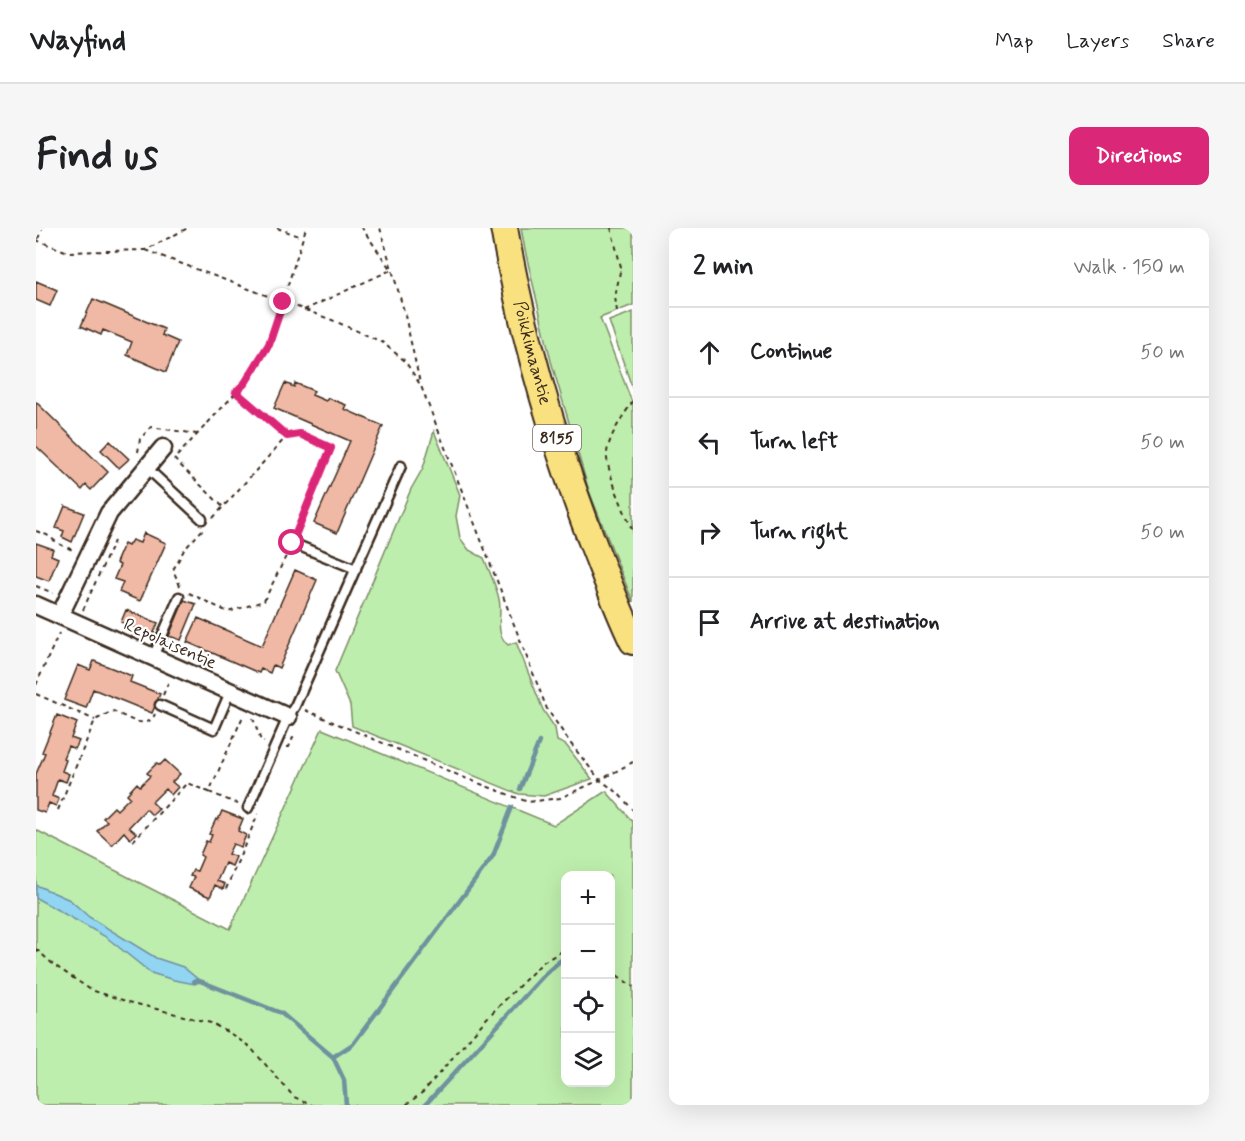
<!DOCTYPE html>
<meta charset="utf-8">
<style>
:root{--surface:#fff;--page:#f6f6f6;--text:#202124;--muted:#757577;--line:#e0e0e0;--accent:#db2777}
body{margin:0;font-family:Mynerve,sans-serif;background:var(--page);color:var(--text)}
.controls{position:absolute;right:18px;bottom:18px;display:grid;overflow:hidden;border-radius:12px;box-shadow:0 6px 24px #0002}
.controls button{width:54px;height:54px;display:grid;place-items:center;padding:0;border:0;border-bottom:2px solid var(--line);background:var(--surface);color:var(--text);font:30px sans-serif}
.stop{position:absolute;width:18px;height:18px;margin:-14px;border:4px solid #db2777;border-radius:50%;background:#fff}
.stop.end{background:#db2777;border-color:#fff;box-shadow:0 2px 6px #0008}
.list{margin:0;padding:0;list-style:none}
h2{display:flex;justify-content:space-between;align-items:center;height:78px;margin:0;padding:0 24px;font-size:26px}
h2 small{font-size:20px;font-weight:400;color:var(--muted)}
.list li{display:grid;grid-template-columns:39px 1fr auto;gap:18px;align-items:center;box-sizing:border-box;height:90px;padding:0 24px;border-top:2px solid var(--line)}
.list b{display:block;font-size:22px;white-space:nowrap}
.list em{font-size:20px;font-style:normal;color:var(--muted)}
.icon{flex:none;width:33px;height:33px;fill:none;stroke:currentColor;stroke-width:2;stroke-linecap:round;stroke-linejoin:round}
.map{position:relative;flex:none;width:597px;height:877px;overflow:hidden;border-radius:12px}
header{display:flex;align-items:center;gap:36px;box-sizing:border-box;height:84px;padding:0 30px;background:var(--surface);border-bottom:2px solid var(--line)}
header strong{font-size:28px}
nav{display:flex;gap:33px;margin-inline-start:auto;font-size:21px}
.intro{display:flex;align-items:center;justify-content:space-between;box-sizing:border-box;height:144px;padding:0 36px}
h1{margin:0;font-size:42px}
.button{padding:15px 27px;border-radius:12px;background:var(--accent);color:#fff;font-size:21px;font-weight:700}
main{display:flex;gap:36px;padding:0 36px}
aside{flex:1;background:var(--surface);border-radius:12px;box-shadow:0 6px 24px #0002}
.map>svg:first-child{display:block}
.green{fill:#beeead;stroke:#7c8c66;stroke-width:1.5;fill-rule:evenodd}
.water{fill:#91d5f3;stroke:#6f919e;stroke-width:1.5}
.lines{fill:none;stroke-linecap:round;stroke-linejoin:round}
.stream{stroke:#6f919e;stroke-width:4.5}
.building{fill:#f0b9a5;stroke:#3b2a1e;stroke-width:1.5}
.service-casing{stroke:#3b2a1e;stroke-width:13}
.minor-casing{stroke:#3b2a1e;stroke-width:21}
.primary-casing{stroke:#3b2a1e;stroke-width:30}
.path{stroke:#3b2a1e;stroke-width:2;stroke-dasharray:4.5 4.5;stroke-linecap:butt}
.service{stroke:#fff;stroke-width:8}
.minor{stroke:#fff;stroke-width:16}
.primary{stroke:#fae180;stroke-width:26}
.route{stroke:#db2777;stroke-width:8}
.labels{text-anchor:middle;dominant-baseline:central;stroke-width:4.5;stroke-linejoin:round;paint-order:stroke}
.shield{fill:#fff;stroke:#766a62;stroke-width:1.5}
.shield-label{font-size:16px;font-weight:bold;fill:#3b2a1e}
.street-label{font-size:18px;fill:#3b2a1e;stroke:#fff}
</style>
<header>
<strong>Wayfind</strong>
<nav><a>Map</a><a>Layers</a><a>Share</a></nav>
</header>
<div class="intro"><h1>Find us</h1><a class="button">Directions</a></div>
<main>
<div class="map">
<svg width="597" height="877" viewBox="0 0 597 877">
<rect width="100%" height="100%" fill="#fff"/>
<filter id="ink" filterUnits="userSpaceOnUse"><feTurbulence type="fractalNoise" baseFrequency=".0167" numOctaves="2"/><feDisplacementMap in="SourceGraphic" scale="12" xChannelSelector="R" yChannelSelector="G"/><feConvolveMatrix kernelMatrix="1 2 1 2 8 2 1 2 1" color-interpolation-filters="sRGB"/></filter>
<g filter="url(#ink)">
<!-- green -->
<path class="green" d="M485,0H597V77L564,90L597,177V374L553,263L515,133L489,22Z
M597,84V162L573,93Z
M398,203L424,267L420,288L424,310L433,322L448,330C453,343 460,357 463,371C467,387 457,404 472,417L480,414L507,482L519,500L521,513L530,517L556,551L508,568L483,566L316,498L314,477L299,443L375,261L387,240Z
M286,501L518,597L570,563L597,594V877H0V602L194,701ZM530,648H574V854H530Z"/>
<!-- water -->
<path class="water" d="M0,657L34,672L53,689L120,730L147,739L164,753L159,756L138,752L115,745L70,709L0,670Z"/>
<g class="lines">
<!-- stream -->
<path class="stream" d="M484,561L503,514
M158,753H164L245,785L297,829L308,852L310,877
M297,829L317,816L457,628L476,579
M389,877L509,746L525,732H530"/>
</g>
<!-- building -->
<path class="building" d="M0,53L21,62L14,78L0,72Z
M57,71L128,101L126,107L142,114L130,144L91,127L96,114L67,102L65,107L45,98Z
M249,155L258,159L259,155L278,163L276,167L290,173L292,170L310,177L308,181L347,198L301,305L278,295L314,213L238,180Z
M0,174L72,244L55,262L50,257L46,262L0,218Z
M74,213L93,231L83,240L65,222Z
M29,278L48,285L36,314L26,309L28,303L20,300Z
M108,305L130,315L104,373L83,364L87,354L78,351L84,337L80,335L88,316L92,318L96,312L104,315Z
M0,315L17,321L15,327L22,330L13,353L0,348Z
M259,342L281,352L243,440L237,437L234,445L225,441L223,445L151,414L162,390L226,418Z
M148,372L160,376L145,412L133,408Z
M90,382L122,395L117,407L85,394Z
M58,433L96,448L94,454L124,466L116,485L57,461L50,480L28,472L42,437L54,442Z
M21,487L41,495L35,510L43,513L39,521L32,518L27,530L30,532L26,543L33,546L30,554L22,551L16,568L23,571L20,578L13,575L9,585L0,582V546L9,525L6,524Z
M129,532L144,546L136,554L142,559L135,567L129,561L116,574L123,581L116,587L110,581L93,599L100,605L94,611L88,604L76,617L61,603L71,593L67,590L78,579L81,582L94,569L91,566L101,555L104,558L114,548L111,545L121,535L124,537Z
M186,583L207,591L202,603L210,607L205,619L197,616L192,626L200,629L196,638L189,635L181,653L189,656L187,661L179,657L174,669L153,660L158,649L154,648L157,642L161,643L167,629L164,627L170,613L173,614L176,607L173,606L180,591L182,592Z"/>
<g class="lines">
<!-- service casing -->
<g class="service-casing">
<path id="service" d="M111,240L166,291
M256,315L320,341
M117,429L143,369
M124,477L178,501L194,464
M212,580L252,489L259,478L365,238"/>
</g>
<!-- minor casing -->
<g class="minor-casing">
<path id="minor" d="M0,377L252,489
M24,387L73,285L127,220"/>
</g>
<!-- primary casing -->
<g class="primary-casing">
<g id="primary">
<path id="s1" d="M468,0C487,108 518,214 557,316C570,349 582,382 597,413"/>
</g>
</g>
<!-- path -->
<path class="path" d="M241,0L266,9
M344,0L368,83L384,155
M575,0L585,39L579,69L581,83
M2,11L6,0
M0,12L32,24L109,22L152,0
M109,22L296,92L346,114L369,133L385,158L511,481L535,516L564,552L581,564L597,582
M268,82L355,42L326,0
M200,164L251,208L264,206L295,220L260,305
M597,173C587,188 574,206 571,224C568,238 591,289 597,304
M102,224L104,211L115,199L161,206
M141,228L209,155L233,116L270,0
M138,231L187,279
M177,290L251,208
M0,303L11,307L23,316L39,323
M0,358L17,365
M144,358L137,342L148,322L167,301
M153,365L192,384L228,373L252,324
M47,382L78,313
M0,457L23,405
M0,466L59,492
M127,467L133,453
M269,482L429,550L492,574L524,570L564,552L597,534
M217,490L225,513L228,514
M251,519H253L258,507
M202,576L173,564L208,486
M22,582L59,492L77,483C89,488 111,504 119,486
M97,613L151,555L173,564
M190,661L222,586
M0,721L18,737L55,762L93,774L175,795L195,806L214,819L258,869L276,877
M574,742L597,759
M370,877L387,864L450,791L507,734L530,721"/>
<!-- service -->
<use href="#service" class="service"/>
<!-- minor -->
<use href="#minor" class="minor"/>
<!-- primary -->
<use href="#primary" class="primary"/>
</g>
</g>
<g class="lines" filter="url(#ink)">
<!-- route -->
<path class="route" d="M247,74L233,116L209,155L200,164L251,208L264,206L295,220L256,315"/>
</g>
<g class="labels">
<!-- shield labels -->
<rect class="shield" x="497" y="197" width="48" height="26" rx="4.5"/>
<g class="shield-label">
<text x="521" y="210">8155</text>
</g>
<!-- street labels -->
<g class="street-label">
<text stroke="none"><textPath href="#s1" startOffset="128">Poikkimaantie</textPath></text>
<text transform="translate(134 416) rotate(24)">Repolaisentie</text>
</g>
</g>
</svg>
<div class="controls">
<button>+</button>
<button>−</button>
<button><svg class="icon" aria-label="locate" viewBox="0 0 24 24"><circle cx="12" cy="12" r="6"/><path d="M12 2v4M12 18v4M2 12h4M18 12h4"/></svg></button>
<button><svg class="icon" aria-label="layers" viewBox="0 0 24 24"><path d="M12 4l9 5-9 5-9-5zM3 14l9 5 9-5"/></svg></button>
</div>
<div class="stop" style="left:256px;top:315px"></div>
<div class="stop end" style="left:247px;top:74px"></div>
</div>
<aside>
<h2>2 min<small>Walk · 150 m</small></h2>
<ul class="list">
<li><svg class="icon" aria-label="ahead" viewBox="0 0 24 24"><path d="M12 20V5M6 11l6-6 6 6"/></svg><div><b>Continue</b></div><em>50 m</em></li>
<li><svg class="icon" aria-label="left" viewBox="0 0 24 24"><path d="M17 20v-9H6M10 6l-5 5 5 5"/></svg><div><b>Turn left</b></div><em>50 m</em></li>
<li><svg class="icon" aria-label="right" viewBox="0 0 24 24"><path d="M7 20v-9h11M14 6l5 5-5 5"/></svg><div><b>Turn right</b></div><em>50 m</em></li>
<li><svg class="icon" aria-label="arrive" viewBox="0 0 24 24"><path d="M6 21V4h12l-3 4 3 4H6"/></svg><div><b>Arrive at destination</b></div></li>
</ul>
</aside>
</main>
